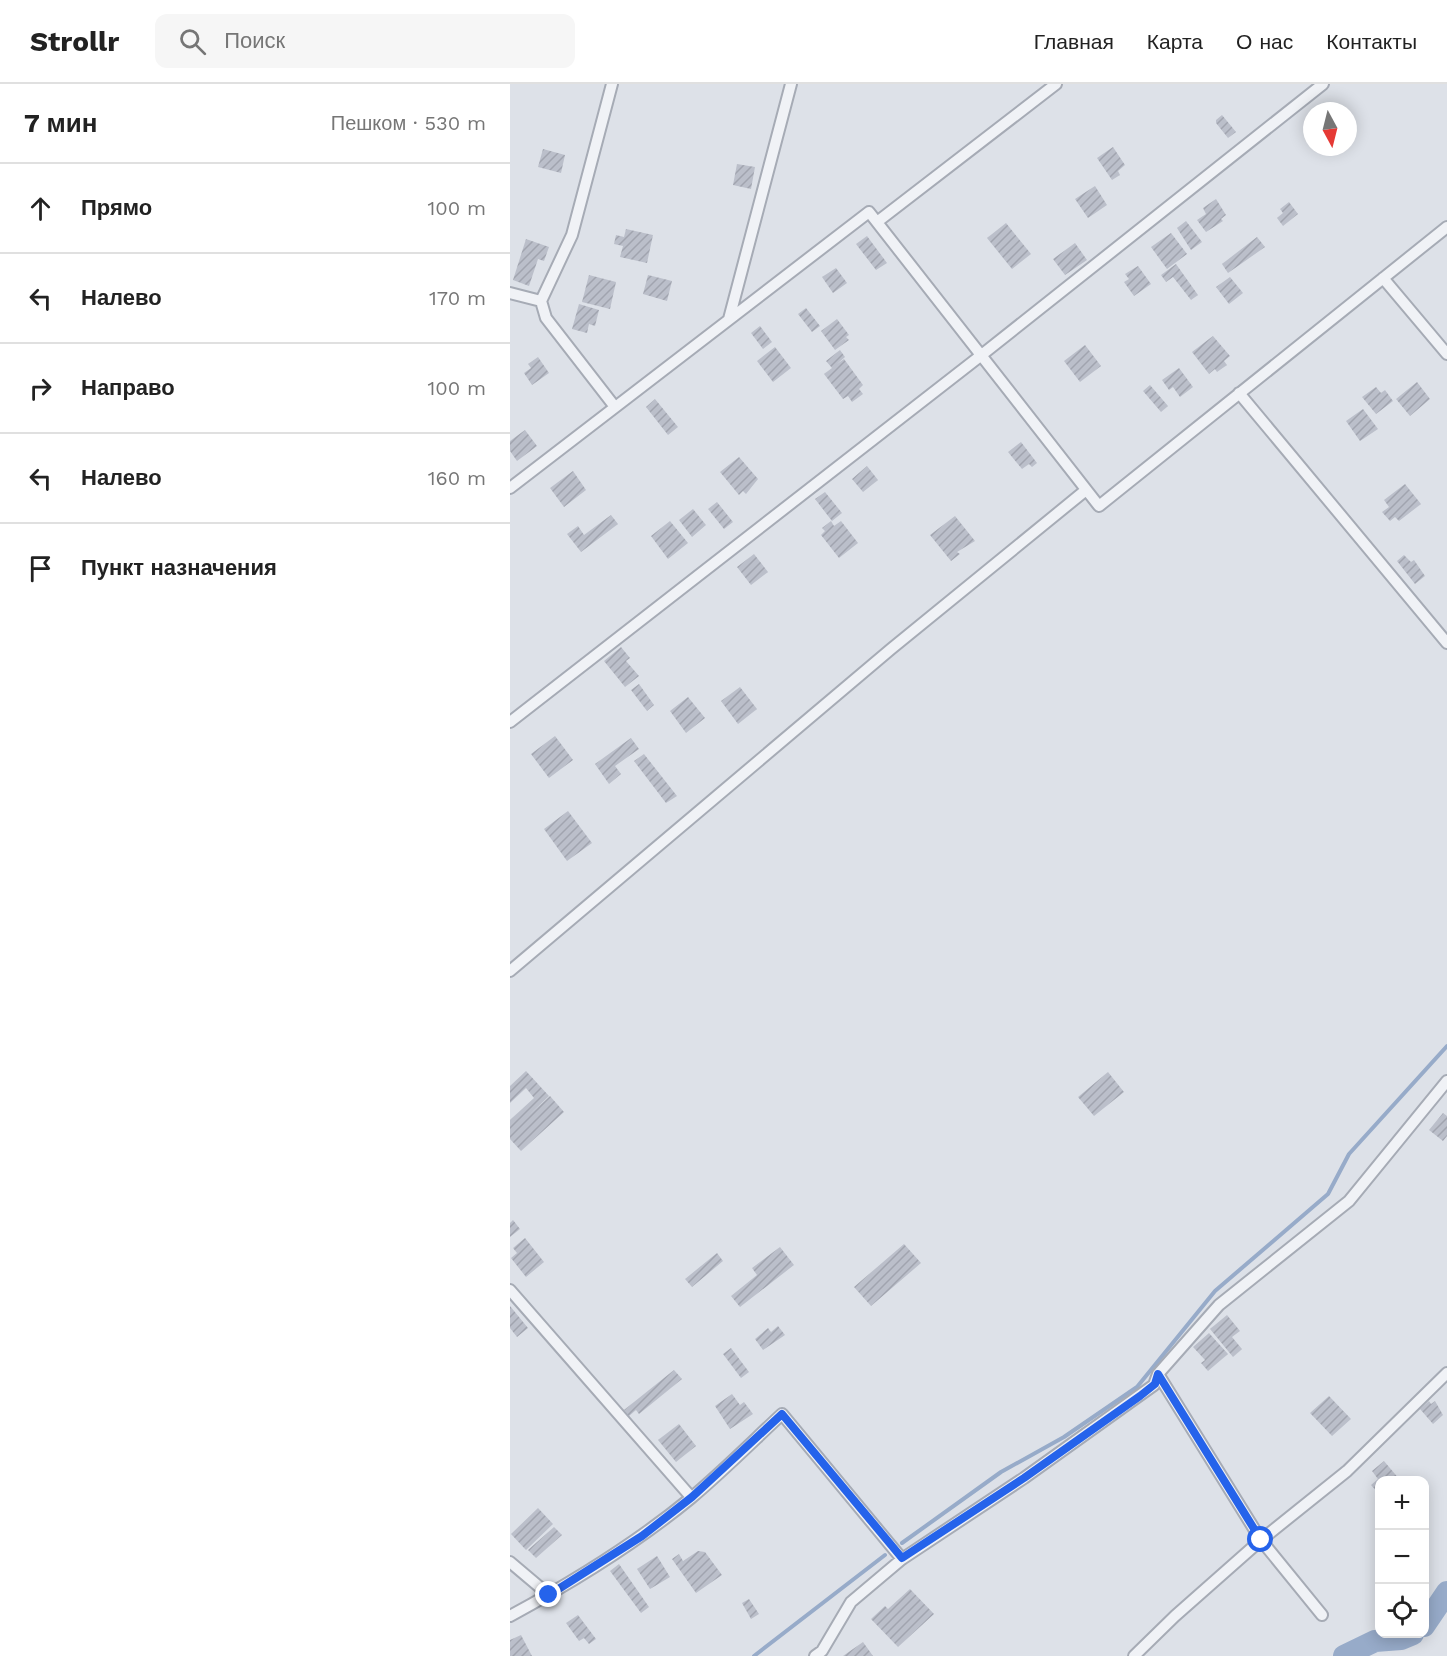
<!DOCTYPE html>
<html lang="ru">
<meta charset="utf-8">
<style>
:root{--surface:#fff;--page:#f6f6f6;--text:#222;--muted:#767676;--line:#e0e0e0}
body{margin:0;font-family:"Work Sans",sans-serif;background:var(--page);color:var(--text)}
.controls{position:absolute;right:18px;bottom:18px;display:grid;overflow:hidden;border-radius:12px;box-shadow:0 3px 15px #0003}
.controls button{width:54px;height:54px;display:grid;place-items:center;padding:0;border:0;border-bottom:2px solid var(--line);background:var(--surface);color:var(--text);font:30px sans-serif}
.compass{position:absolute;left:793px;top:18px;width:54px;height:54px;border-radius:50%;background:var(--surface);box-shadow:0 3px 15px #0003;rotate:173deg}
.stop{position:absolute;width:18px;height:18px;margin:-14px;border:4px solid #2563eb;border-radius:50%;background:#fff}
.stop.end{background:#2563eb;border-color:#fff;box-shadow:0 2px 6px #0008}
.list{margin:0;padding:0;list-style:none}
h2{display:flex;justify-content:space-between;align-items:center;height:78px;margin:0;padding:0 24px;font-size:26px}
h2 small{font-size:20px;font-weight:400;color:var(--muted)}
.list li{display:grid;grid-template-columns:39px 1fr auto;gap:18px;align-items:center;box-sizing:border-box;height:90px;padding:0 24px;border-top:2px solid var(--line)}
.list b{display:block;font-size:22px;white-space:nowrap}
.list em{font-size:20px;font-style:normal;color:var(--muted)}
.icon{flex:none;width:33px;height:33px;fill:none;stroke:currentColor;stroke-width:2;stroke-linecap:round;stroke-linejoin:round}
.map{position:relative;flex:none;width:937px;height:1572px;overflow:hidden}
header{display:flex;align-items:center;gap:36px;box-sizing:border-box;height:84px;padding:0 30px;background:var(--surface);border-bottom:2px solid var(--line)}
header strong{font-size:28px}
nav{display:flex;gap:33px;margin-inline-start:auto;font-size:21px}
.search{width:420px;height:54px;background:var(--page);display:flex;align-items:center;gap:15px;box-sizing:border-box;padding:0 21px;border-radius:12px;color:var(--muted);font-size:22px}
main{display:flex}
aside{flex:1;background:var(--surface)}
.map>svg:first-child{display:block}
.lines{fill:none;stroke-linecap:round;stroke-linejoin:round}
.stream{stroke:#97abc9;stroke-width:4}
.river{stroke:#97abc9;stroke-width:22}
.building{fill:url(#building-hatch)}
.minor-casing{stroke:#a6abb5;stroke-width:14}
.minor{stroke:#f0f2f6;stroke-width:10}
.route{stroke:#2563eb;stroke-width:8}
</style>
<header>
<strong>Strollr</strong>
<div class="search"><svg class="icon" aria-label="search" viewBox="0 0 24 24"><circle cx="10" cy="10" r="6"/><path d="M15 15l6 6"/></svg>Поиск</div>
<nav><a>Главная</a><a>Карта</a><a>О нас</a><a>Контакты</a></nav>
</header>
<main>
<aside>
<h2>7 мин<small>Пешком · 530 m</small></h2>
<ul class="list">
<li><svg class="icon" aria-label="ahead" viewBox="0 0 24 24"><path d="M12 20V5M6 11l6-6 6 6"/></svg><div><b>Прямо</b></div><em>100 m</em></li>
<li><svg class="icon" aria-label="left" viewBox="0 0 24 24"><path d="M17 20v-9H6M10 6l-5 5 5 5"/></svg><div><b>Налево</b></div><em>170 m</em></li>
<li><svg class="icon" aria-label="right" viewBox="0 0 24 24"><path d="M7 20v-9h11M14 6l5 5-5 5"/></svg><div><b>Направо</b></div><em>100 m</em></li>
<li><svg class="icon" aria-label="left" viewBox="0 0 24 24"><path d="M17 20v-9H6M10 6l-5 5 5 5"/></svg><div><b>Налево</b></div><em>160 m</em></li>
<li><svg class="icon" aria-label="arrive" viewBox="0 0 24 24"><path d="M6 21V4h12l-3 4 3 4H6"/></svg><div><b>Пункт назначения</b></div></li>
</ul>
</aside>
<div class="map">
<svg width="937" height="1572" viewBox="0 0 937 1572">
<defs>
<pattern id="building-hatch" width="6" height="6" patternUnits="userSpaceOnUse" patternTransform="scale(1.5)"><rect width="6" height="6" fill="#bbbfca"/><path d="M-1 1l2-2M0 6l6-6M5 7l2-2" fill="none" stroke="#a1a4af"/></pattern>
</defs>
<rect width="100%" height="100%" fill="#dde1e8"/>
<g class="lines">
<!-- stream -->
<path class="stream" d="M392,1459L491,1388L554,1353L627,1303L705,1207L818,1110L839,1070L937,962
M244,1572L375,1471"/>
<!-- river -->
<path class="river" d="M914,1542L937,1508
M834,1572L865,1557L891,1555L903,1550"/>
</g>
<!-- building -->
<path class="building" d="M712,31L726,48L718,54L706,39V36Z
M603,63L615,81L608,87L610,91L602,96L587,74Z
M33,65L55,71L51,89L28,83Z
M227,80L245,83L241,105L223,101Z
M585,102L597,121L578,134L565,115Z
M706,115L716,131L711,135L713,137L696,148L687,136L696,130L693,124Z
M779,118L788,130L773,142L767,134L773,129L770,125Z
M676,137L692,158L681,166L667,144Z
M496,139L521,170L502,185L477,154Z
M116,145L143,151L137,179L110,173L113,162L104,160L106,151L114,153Z
M661,149L677,170L657,185L641,163Z
M357,152L377,179L366,186L346,160Z
M747,153L755,163L718,189L712,180Z
M16,155L39,163L34,177L28,175L19,202L3,196Z
M565,159L577,176L555,191L543,175Z
M666,180L688,211L681,216L663,193L656,198L651,191Z
M628,182L641,200L624,212L614,198L619,195L615,190Z
M326,184L337,199L323,209L312,193Z
M79,191L106,198L100,225L72,218Z
M138,191L162,197L157,217L133,210Z
M720,193L733,209L719,220L706,203Z
M69,220L89,226L85,242L79,240L77,249L62,245Z
M296,224L310,242L302,248L288,230Z
M327,235L339,251L336,253L339,256L325,266L311,247Z
M250,242L262,258L253,265L241,249Z
M703,252L720,272L714,277L717,281L707,288L705,285L699,290L682,268Z
M575,261L591,282L570,298L554,277Z
M265,263L281,284L263,298L247,277Z
M330,266L335,273L327,280L334,275L353,301L349,305L353,310L342,318L338,312L333,315L314,290L322,284L316,277Z
M28,273L39,289L22,301L14,289L21,284L18,280Z
M669,284L683,303L670,313L663,303L659,306L652,296Z
M907,298L920,315L900,332L886,315Z
M640,301L658,322L651,328L633,307Z
M866,303L871,309L875,306L883,317L866,330L852,313Z
M145,315L168,343L158,351L136,323Z
M853,325L868,345L850,357L836,337Z
M15,346L27,362L7,377L0,367V357Z
M511,358L527,379L522,383L519,380L512,385L498,368Z
M229,373L248,395L236,410L233,407L229,411L210,388Z
M357,382L368,396L353,408L342,395Z
M63,387L76,406L54,423L40,404Z
M895,400L911,420L889,437L885,433L880,437L872,428L879,423L874,416Z
M315,408L332,429L322,437L305,415Z
M207,418L223,438L214,445L198,425Z
M183,425L196,441L182,453L169,436Z
M101,431L108,440L71,468L57,450L68,442L74,451Z
M445,432L465,457L447,468L450,470L441,477L420,451Z
M160,437L178,459L158,475L141,452Z
M321,437L324,442L331,437L348,459L329,474L311,451L315,447L312,444Z
M244,470L258,488L241,501L227,483Z
M894,471L901,478L904,476L915,492L905,500L887,477Z
M111,563L120,574L116,577L129,592L115,603L94,577Z
M129,600L144,621L137,627L121,606Z
M230,603L247,625L228,640L211,617Z
M178,613L195,634L176,649L160,627Z
M45,652L63,676L39,694L21,670Z
M121,654L129,665L105,682L111,690L99,700L85,680Z
M134,670L167,712L156,719L124,677Z
M58,727L82,759L57,777L34,745Z
M16,987L39,1012L18,1032L40,1012L54,1028L11,1067L0,1055V1036L24,1014L16,1004L0,1019V1002Z
M598,988L614,1008L584,1032L568,1013Z
M933,1029L937,1032V1052L933,1057L919,1046Z
M3,1136L10,1145L0,1153V1139Z
M15,1154L34,1178L16,1193L1,1174L7,1169L3,1164Z
M394,1160L411,1179L361,1222L344,1203Z
M270,1163L284,1181L230,1223L221,1212L247,1191L242,1184Z
M207,1169L213,1177L182,1203L175,1195Z
M0,1222L18,1244L7,1253L0,1244Z
M717,1231L730,1247L722,1253L732,1265L723,1273L700,1245Z
M268,1242L275,1251L253,1266L245,1255L258,1244L261,1248Z
M699,1249L718,1270L698,1287L691,1279L695,1276L683,1263Z
M221,1264L239,1288L231,1294L213,1270Z
M164,1286L172,1295L129,1330L126,1326L119,1332L114,1326Z
M222,1310L230,1321L234,1318L243,1330L220,1345L205,1322Z
M819,1312L841,1335L822,1352L800,1329Z
M919,1317L921,1320L925,1317L933,1331L923,1340L910,1325Z
M169,1340L186,1362L166,1378L148,1356Z
M874,1377L890,1396H870V1411L861,1401L868,1395L862,1387Z
M28,1424L43,1440L16,1466L1,1450Z
M44,1443L52,1451L26,1474L18,1466Z
M188,1467L195,1468L212,1491L186,1509L162,1475L169,1470L173,1477Z
M147,1472L160,1493L140,1505L127,1485Z
M109,1480L139,1523L131,1529L100,1487Z
M400,1505L424,1530L388,1563L361,1535L375,1522L378,1525Z
M239,1515L249,1530L241,1535L232,1519Z
M68,1531L86,1555L79,1560L74,1554L69,1557L56,1539Z
M11,1551L22,1572H0V1556Z
M353,1558L363,1572H333Z"/>
<g class="lines">
<!-- minor casing -->
<g class="minor-casing">
<path id="minor" d="M102,0L62,151L31,217L36,234L105,323
M367,138L546,0
M873,194L937,270
M0,209L31,217
M219,235L281,0
M729,309L937,559
M0,404L359,128L589,422L937,143
M0,638L469,273L813,0
M0,887L381,565L576,406
M0,1206L181,1413
M648,1290L751,1456L812,1531
M0,1478L39,1511
M0,1532C63,1498 125,1460 181,1414C212,1388 242,1358 272,1330L392,1475
M305,1572L312,1567L341,1518L392,1475L514,1394L644,1301L648,1290L709,1221L839,1117L937,997
M624,1572L665,1532L751,1456L837,1387L937,1289"/>
</g>
<!-- minor -->
<use href="#minor" class="minor"/>
</g>
<g class="lines">
<!-- route -->
<path class="route" d="M39,1511L132,1452L182,1413L272,1330L392,1474L514,1394L630,1312L645,1300L648,1290L751,1456"/>
</g>
</svg>
<div class="controls">
<button>+</button>
<button>−</button>
<button><svg class="icon" aria-label="locate" viewBox="0 0 24 24"><circle cx="12" cy="12" r="6"/><path d="M12 2v4M12 18v4M2 12h4M18 12h4"/></svg></button>
</div>
<svg class="compass" viewBox="-18 -18 36 36"><path d="M0-13l5 13h-10z" fill="#e53935"/><path d="M0 13l5-13h-10z" fill="#767676"/></svg>
<div class="stop" style="left:751px;top:1456px"></div>
<div class="stop end" style="left:39px;top:1511px"></div>
</div>
</main>
